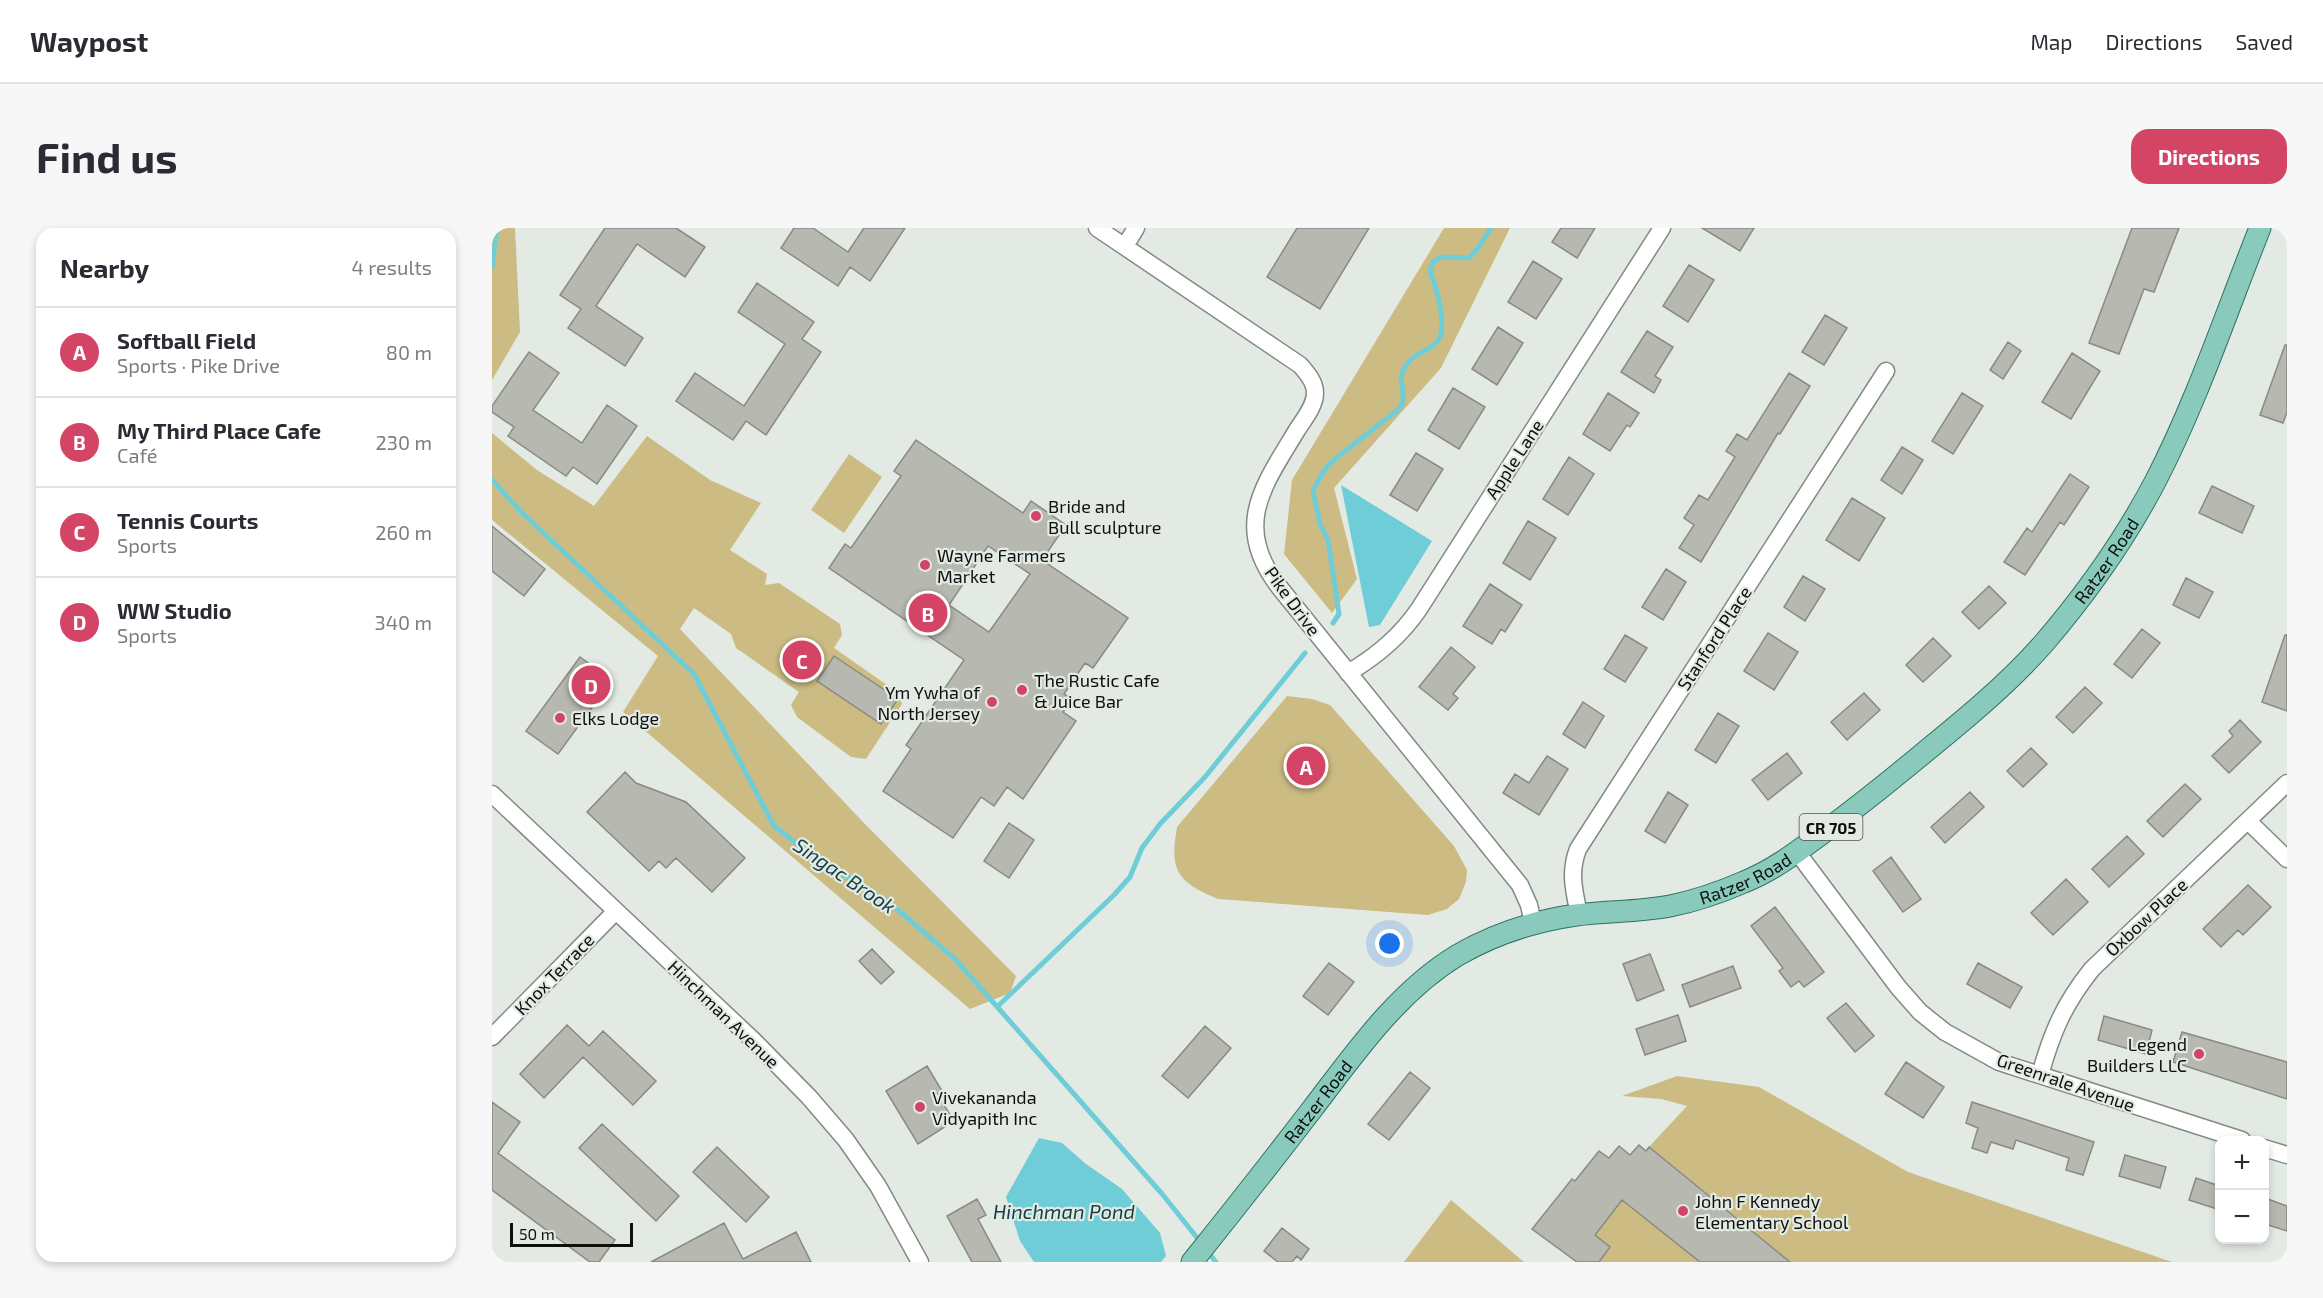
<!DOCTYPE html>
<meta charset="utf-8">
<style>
:root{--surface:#fff;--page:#f7f7f7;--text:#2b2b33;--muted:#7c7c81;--line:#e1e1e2;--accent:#d44464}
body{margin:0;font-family:"Exo 2",sans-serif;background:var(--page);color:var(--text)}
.controls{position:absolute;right:18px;bottom:18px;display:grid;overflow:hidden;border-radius:12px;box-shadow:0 3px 9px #0003}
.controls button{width:54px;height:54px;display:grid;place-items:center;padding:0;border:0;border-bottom:2px solid var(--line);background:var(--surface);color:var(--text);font:30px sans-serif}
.scale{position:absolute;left:18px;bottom:15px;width:123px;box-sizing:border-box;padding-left:6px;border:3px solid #0e100e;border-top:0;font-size:16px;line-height:21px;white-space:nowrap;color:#0e100e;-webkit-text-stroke:4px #e3eae4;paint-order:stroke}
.you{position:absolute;left:898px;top:716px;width:21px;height:21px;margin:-15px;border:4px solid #fff;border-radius:50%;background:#1a73e8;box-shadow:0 0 0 9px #1a73e833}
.badge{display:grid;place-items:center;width:39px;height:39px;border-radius:50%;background:var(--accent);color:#fff;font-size:20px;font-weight:700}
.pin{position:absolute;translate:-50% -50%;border:3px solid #fff;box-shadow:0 2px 6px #0006}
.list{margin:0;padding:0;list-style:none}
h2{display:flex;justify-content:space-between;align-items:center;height:78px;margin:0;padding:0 24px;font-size:26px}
h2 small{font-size:20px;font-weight:400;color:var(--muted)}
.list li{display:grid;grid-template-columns:39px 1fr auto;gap:18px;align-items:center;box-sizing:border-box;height:90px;padding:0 24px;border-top:2px solid var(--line)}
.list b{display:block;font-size:22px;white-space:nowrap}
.list p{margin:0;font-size:20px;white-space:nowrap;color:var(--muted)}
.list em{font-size:20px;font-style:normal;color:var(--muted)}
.map{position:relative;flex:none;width:1795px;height:1034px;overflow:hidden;border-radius:18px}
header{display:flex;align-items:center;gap:36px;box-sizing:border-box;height:84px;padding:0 30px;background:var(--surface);border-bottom:2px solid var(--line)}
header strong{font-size:28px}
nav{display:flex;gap:33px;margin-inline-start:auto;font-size:21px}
.intro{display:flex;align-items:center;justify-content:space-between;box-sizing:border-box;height:144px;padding:0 36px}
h1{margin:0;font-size:42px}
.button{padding:15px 27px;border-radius:18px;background:var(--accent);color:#fff;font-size:21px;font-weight:700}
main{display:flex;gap:36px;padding:0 36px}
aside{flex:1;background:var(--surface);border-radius:18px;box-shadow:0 3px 9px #0003}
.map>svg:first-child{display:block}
.green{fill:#ccbc83}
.water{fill:#6ecdd7}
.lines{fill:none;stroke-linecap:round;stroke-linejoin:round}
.stream{stroke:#6ecdd7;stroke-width:5}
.building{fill:#b7b9b1;stroke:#888a83;stroke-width:1.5;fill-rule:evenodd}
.minor-casing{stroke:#838a84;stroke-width:19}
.major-casing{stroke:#2b7262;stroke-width:23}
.minor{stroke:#fff;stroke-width:16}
.major{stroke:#89cabc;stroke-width:21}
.poi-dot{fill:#d44464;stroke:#e3eae4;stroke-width:2}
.labels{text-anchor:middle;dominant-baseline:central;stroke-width:4.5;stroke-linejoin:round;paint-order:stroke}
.shield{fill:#e3eae4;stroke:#4e514e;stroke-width:1.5}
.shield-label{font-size:16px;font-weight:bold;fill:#0e100e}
.street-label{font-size:18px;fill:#0e100e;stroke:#e3eae4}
.poi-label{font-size:18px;fill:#0e100e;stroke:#e3eae4;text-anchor:start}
.water-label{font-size:20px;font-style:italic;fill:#134044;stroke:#e3eae4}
</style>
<header>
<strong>Waypost</strong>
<nav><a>Map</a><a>Directions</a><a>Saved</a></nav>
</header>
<div class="intro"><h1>Find us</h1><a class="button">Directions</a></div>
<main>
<aside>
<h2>Nearby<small>4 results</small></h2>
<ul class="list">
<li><span class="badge">A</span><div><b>Softball Field</b><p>Sports · Pike Drive</p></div><em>80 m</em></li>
<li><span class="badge">B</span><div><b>My Third Place Cafe</b><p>Café</p></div><em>230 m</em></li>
<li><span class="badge">C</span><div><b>Tennis Courts</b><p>Sports</p></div><em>260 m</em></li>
<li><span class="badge">D</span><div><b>WW Studio</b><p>Sports</p></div><em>340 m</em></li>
</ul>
</aside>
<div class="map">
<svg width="1795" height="1034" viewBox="0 0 1795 1034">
<rect width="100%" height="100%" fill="#e3eae4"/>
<!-- green -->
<path class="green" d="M0,0H23L28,104L0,152Z
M952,0H1018L949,140L842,260L865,351L840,385L792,326L800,252Z
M0,205L45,242L102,278L155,208L218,252L269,275L238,322L275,346L273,357L287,355L348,396L350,407L342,420L405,464L410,476L374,531L359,529L305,489L299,477L307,464L244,420L239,406L202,380L188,401L372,595L524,748L518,765L478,781L131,484L166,428L0,292Z
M357,226L390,249L352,305L319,282Z
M795,468L820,471L838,477L962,618L975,642L974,654L967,671L955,681L936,687L726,671C686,654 677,644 685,599Z
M1185,848L1267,859L1416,944L1680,1034H1298L1248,997L1250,994L1157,919L1195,878L1169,871L1130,868Z
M959,972L1032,1034H912Z
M1130,972L1208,1034H1107L1118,1019L1103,1007Z"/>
<!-- water -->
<path class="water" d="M849,257L940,313L888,397L877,399Z
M547,910L570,915L594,936L630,961L668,1005L674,1028L669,1034H542L528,1013L514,969Z"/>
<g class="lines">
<!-- stream -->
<path class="stream" d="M0,39L5,0
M0,252L29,284L202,446L282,598L321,628L399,676L463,731L671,967L710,1016
M841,395L847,386L836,312L828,296L821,263C826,253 832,240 841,233C857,219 875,207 891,193C897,189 905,184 909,178C916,167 904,152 913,139C923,123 936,124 945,114C957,100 944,58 938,43L941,34L950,29L977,30L986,20L999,0
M505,779L622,667L638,649L650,620L668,596L713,549L813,425
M715,1023L724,1034"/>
</g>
<!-- building -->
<path class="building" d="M113,0H184L213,19L193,49L145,16L104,78L151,110L133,138L76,100L89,81L68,67Z
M302,0H321L356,24L372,0H413L378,53L358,39L346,58L289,20Z
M805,0H877L828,81L775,49Z
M1069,0H1103L1085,30L1060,14Z
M1210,0H1262L1248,23Z
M1640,0H1687L1662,64L1652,61L1627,126L1597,115Z
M1041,33L1070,51L1044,91L1016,74Z
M1197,37L1222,52L1196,94L1171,78Z
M265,55L322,94L310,111L329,124L274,207L254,193L241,212L184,173L203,145L252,178L293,116L246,84Z
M1333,87L1355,100L1332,137L1310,124Z
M1006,99L1031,115L1005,157L980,141Z
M1155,103L1181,119L1163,148L1169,152L1162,165L1129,144Z
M1516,114L1529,123L1511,151L1498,142Z
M1793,117H1795V184L1791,195L1768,187Z
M37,124L67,145L41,182L90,215L115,177L145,198L105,256L81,239L74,248L16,208L22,199L0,184V178Z
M1580,125L1608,143L1579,191L1550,174Z
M1297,145L1318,158L1288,206L1286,205L1209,334L1187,320L1202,297L1192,290L1207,267L1216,272L1243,229L1234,223L1245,206L1255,212Z
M961,160L993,179L967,221L936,202Z
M1116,165L1147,185L1138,199L1135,197L1118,223L1091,206Z
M1470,165L1491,178L1461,226L1440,213Z
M424,212L531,285L539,273L574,297L550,332L636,390L601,440L593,435L572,466L580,471L571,484L584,493L531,571L515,559L502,578L489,569L461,610L391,563L419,521L414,517L472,432L337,340L353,316L359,320L409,248L402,243ZM496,318L538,346L497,404L457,377Z
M1410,219L1431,232L1410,266L1389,252Z
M924,225L951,241L925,283L898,267Z
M1077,229L1102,246L1076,287L1051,271Z
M1578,246L1597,259L1572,297L1568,294L1533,347L1512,334L1535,300L1540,304Z
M1720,258L1762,278L1750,305L1707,285Z
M1360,270L1393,290L1367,333L1334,312Z
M1036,293L1064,310L1038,352L1011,335Z
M0,298L53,341L32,368L0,343Z
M1174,341L1194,354L1171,392L1150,379Z
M1311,348L1333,361L1313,393L1292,379Z
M1694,350L1721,364L1707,390L1681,377Z
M998,356L1030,377L1013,404L1009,401L1000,416L971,398Z
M1497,358L1514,375L1487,401L1470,384Z
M1650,401L1668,415L1640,450L1622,436Z
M1276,405L1306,424L1282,462L1252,443Z
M1133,407L1155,420L1133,454L1112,441Z
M1793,407H1795V483L1770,474Z
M1441,410L1459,428L1431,454L1414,437Z
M959,419L983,439L961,466L966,470L956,482L927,459Z
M342,428L406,471L389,496L325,453Z
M88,429L120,452L66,526L34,503Z
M1593,459L1610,475L1581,505L1564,489Z
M1372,465L1388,482L1355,512L1339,494Z
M1091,474L1112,488L1093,520L1071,506Z
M1226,485L1247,498L1224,535L1203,522Z
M1748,492L1769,514L1737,545L1720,528L1741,508L1737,503Z
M1539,520L1555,536L1531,559L1515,543Z
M1295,525L1310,545L1276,572L1260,552Z
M1055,528L1076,541L1047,587L1011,565L1023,546L1037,555Z
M133,544L144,555L194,574L253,630L220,664L184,630L174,640L167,633L157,643L95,584Z
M1693,556L1709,571L1671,609L1655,593Z
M1176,564L1196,577L1173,615L1153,603Z
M1478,564L1492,579L1453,615L1439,599Z
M517,595L542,612L517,650L492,633Z
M1635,608L1652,626L1617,659L1600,641Z
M1399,629L1429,671L1411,684L1381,643Z
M1574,651L1596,674L1561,707L1539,685Z
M1756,657L1779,679L1751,707L1746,702L1729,719L1711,701Z
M1283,679L1332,744L1312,759L1307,753L1299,759L1287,743L1291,740L1259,698Z
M380,721L402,744L389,756L367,733Z
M1158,726L1172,762L1145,773L1131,736Z
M837,735L862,754L836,787L811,768Z
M1486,735L1530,759L1518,780L1475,756Z
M1241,738L1249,760L1198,779L1190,757Z
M1354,775L1382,808L1363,824L1335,790Z
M1186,787L1194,813L1153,827L1144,801Z
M1612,788L1660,802L1654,826L1606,812Z
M75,797L97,818L111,803L164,853L141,877L91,829L52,870L28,846Z
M713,798L739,820L696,870L670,848Z
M1690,804L1795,834V871L1681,834Z
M1414,834L1452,859L1431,890L1393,866Z
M435,838L450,863L445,866L462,893L426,916L394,863Z
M918,844L938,860L897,912L876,896Z
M0,874L28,894L6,925L123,1012L107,1034H98L0,962Z
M1480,874L1602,914L1591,947L1574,942L1577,930L1524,912L1521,921L1499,914L1495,925L1480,920L1486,900L1474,895Z
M110,896L187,968L164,993L87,920Z
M1147,917L1154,923L1157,919L1298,1034H1208L1130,972L1103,1007L1118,1019L1107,1034H1085L1040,1001L1080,951L1083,953L1107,923L1117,930L1127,918L1138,927Z
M225,919L277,969L254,994L201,944Z
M1633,927L1674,939L1668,960L1627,948Z
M1704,950L1728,958V982L1697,972Z
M1773,970L1795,978V1003L1773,996Z
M485,971L494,987L486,991L509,1034H480L455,988Z
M232,995L251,1031L304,1004L319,1034H159Z
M790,1000L817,1021L809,1032L805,1028L800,1034H786L772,1023Z"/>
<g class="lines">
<!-- minor casing -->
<g class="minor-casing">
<path id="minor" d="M605,0L808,137C815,145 823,154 823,165C823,178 812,191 805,202C772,257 739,298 788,360L1028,657L1037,677L1041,695
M633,18L644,0
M856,445C885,428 908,409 927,381L1170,0
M0,566L262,813L317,869L354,912L386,958L428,1034
M1756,593L1795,631
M1305,624L1406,759L1428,784L1453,804L1507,834L1750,912
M1087,686C1082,663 1077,644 1086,621L1394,143
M0,809L124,683
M1548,847C1560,804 1572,776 1600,741L1795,555
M1772,920L1795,927"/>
</g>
<!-- major casing -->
<g class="major-casing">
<g id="major">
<path id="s1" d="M700,1034C741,983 781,932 821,880C863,825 906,763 966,727C1002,706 1043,693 1084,687C1115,683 1147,684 1178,678C1203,673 1229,664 1252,654C1282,642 1306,623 1332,604C1357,585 1382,566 1406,546C1456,505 1509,464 1552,415C1594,366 1633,311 1663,254C1705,173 1734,85 1768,0"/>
</g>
</g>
<!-- minor -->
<use href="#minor" class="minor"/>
<!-- major -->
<use href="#major" class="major"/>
</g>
<!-- markers -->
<g class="poi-dot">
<circle cx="544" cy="288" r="6"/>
<circle cx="433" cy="337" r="6"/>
<circle cx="530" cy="462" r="6"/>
<circle cx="500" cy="474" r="6"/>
<circle cx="68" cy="490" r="6"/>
<circle cx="1707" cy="826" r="6"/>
<circle cx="428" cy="879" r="6"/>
<circle cx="1191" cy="983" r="6"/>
</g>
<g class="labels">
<!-- shield labels -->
<rect class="shield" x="1307.5" y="586" width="63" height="26" rx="4.5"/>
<g class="shield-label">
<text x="1339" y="599">CR 705</text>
</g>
<!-- street labels -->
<g class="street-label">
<text transform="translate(1022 231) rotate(-57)">Apple Lane</text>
<text stroke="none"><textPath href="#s1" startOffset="1194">Ratzer Road</textPath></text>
<text transform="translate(801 373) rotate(54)">Pike Drive</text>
<text transform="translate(1222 410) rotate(-57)">Stanford Place</text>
<text stroke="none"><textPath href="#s1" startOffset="708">Ratzer Road</textPath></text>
<text transform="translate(1654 689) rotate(-43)">Oxbow Place</text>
<text transform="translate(62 746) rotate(-46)">Knox Terrace</text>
<text transform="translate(232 786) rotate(44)">Hinchman Avenue</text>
<text transform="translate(1574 854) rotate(19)">Greenrale Avenue</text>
<text stroke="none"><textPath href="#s1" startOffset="204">Ratzer Road</textPath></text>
</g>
<!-- poi labels -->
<g class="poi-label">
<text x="556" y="278">Bride and<tspan x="556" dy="21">Bull sculpture</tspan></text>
<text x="445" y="327">Wayne Farmers<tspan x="445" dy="21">Market</tspan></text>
<text x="542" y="452">The Rustic Cafe<tspan x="542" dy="21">&amp; Juice Bar</tspan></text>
<text x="488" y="464" text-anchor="end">Ym Ywha of<tspan x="488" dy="21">North Jersey</tspan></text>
<text x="80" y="490">Elks Lodge</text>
<text x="1695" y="816" text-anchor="end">Legend<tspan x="1695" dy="21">Builders LLC</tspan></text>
<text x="440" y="869">Vivekananda<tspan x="440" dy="21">Vidyapith Inc</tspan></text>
<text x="1203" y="973">John F Kennedy<tspan x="1203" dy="21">Elementary School</tspan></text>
</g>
<!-- water labels -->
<g class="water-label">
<text transform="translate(353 647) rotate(34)">Singac Brook</text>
<text x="572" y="983">Hinchman Pond</text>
</g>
</g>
</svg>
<div class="controls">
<button>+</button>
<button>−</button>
</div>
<div class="scale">50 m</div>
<div class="you"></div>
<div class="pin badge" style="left:814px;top:538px">A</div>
<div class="pin badge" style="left:436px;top:385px">B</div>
<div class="pin badge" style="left:310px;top:432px">C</div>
<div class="pin badge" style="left:99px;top:457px">D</div>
</div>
</main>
